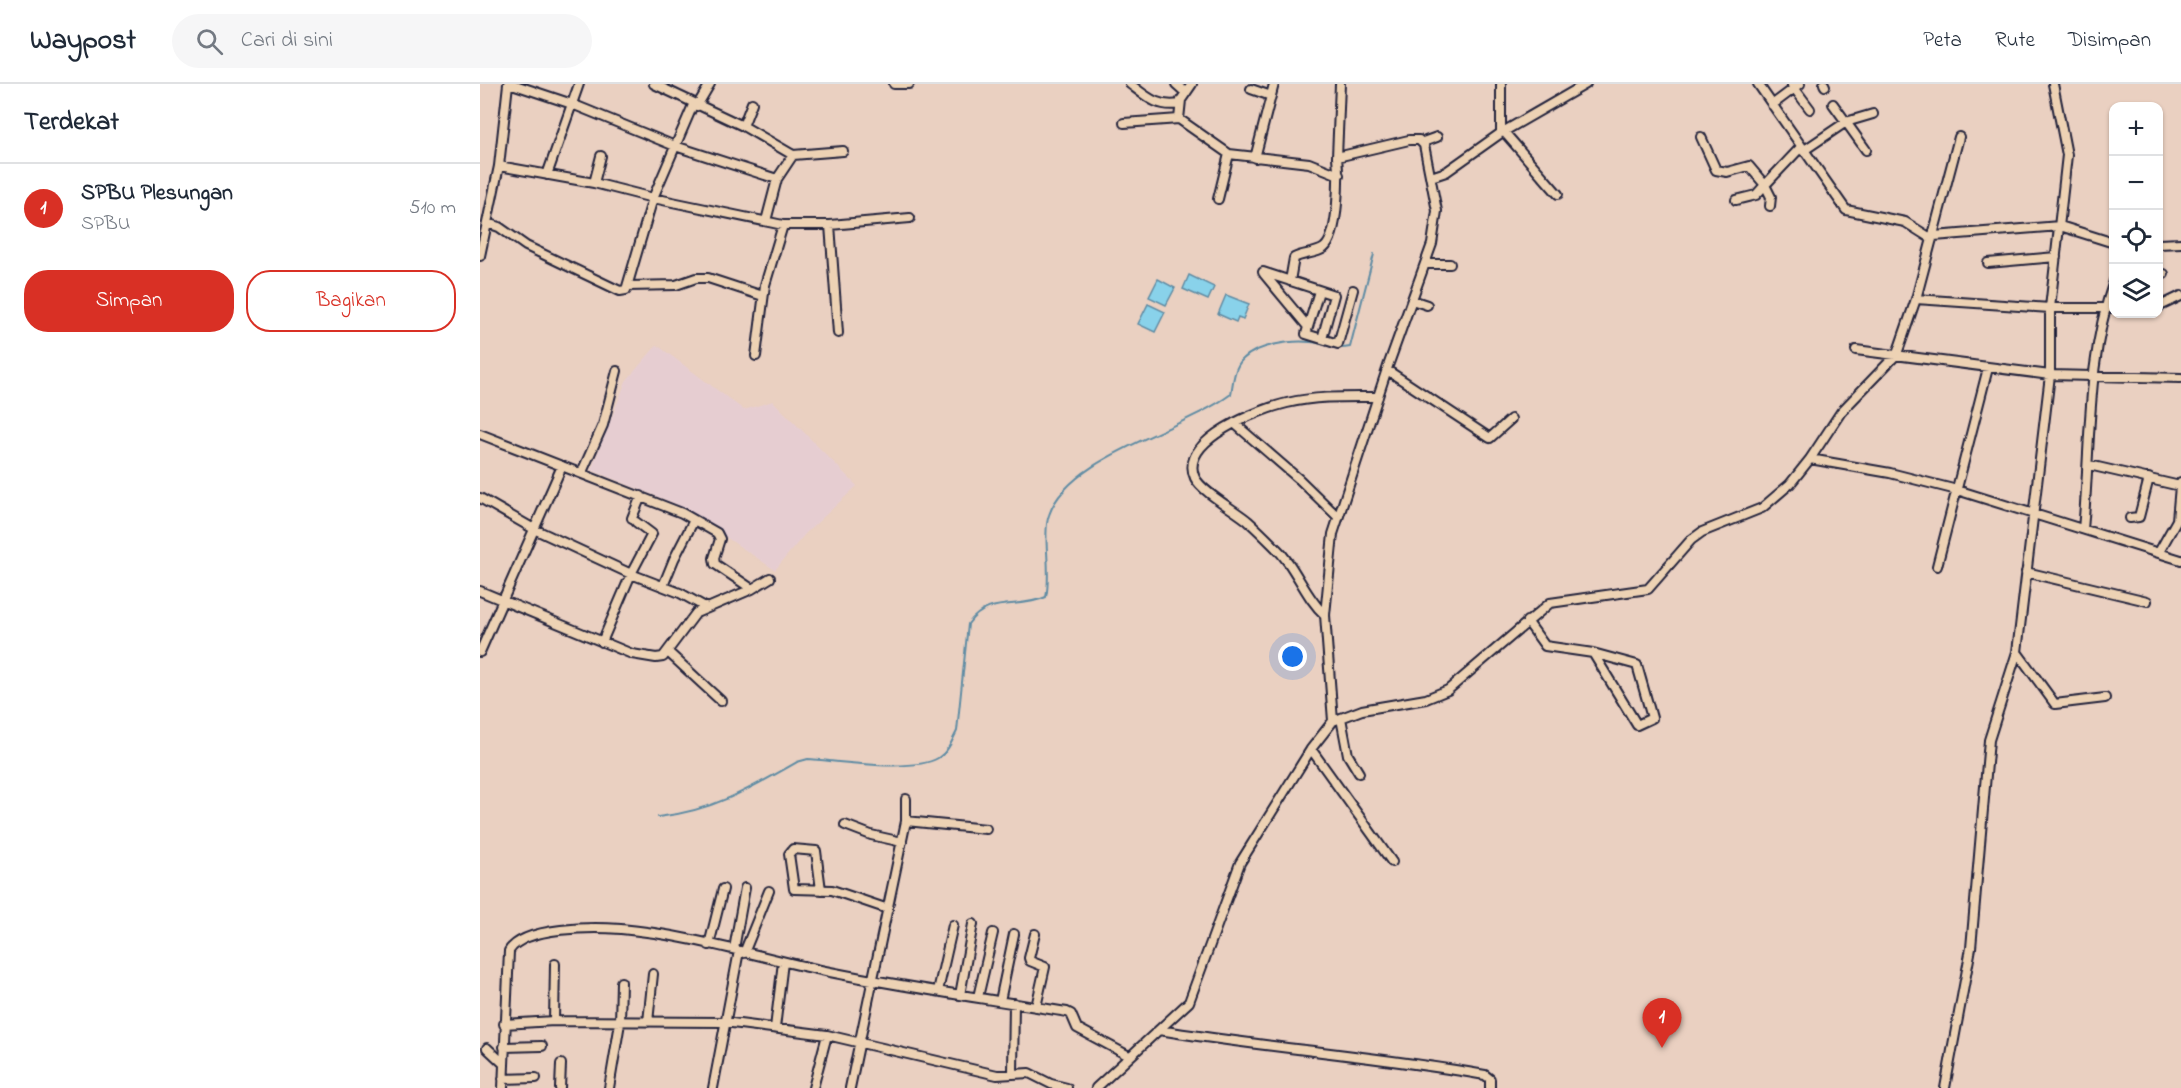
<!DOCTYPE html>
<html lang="id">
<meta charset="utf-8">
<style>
:root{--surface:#fff;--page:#f6f6f7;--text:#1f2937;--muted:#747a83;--line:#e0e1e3;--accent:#d93025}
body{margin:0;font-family:"Indie Flower",sans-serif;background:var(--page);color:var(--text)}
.controls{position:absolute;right:18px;top:18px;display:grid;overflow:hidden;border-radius:12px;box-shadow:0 2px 4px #0004}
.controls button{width:54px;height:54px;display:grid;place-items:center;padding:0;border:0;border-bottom:2px solid var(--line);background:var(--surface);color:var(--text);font:30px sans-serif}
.you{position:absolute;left:813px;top:573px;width:21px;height:21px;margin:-15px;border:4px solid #fff;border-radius:50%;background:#1a73e8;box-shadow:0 0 0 9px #1a73e833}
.badge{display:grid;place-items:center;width:39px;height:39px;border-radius:50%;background:var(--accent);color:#fff;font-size:20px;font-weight:700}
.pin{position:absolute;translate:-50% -50px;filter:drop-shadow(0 2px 3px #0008)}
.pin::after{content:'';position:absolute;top:32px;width:21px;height:18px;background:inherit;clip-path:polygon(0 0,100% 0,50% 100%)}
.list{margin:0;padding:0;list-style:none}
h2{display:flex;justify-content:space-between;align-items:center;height:78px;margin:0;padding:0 24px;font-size:26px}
h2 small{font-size:20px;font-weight:400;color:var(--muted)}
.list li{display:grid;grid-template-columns:39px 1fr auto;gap:18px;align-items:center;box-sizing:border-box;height:90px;padding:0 24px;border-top:2px solid var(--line)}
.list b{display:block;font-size:22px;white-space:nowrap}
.list p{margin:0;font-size:20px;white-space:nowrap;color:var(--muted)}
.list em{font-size:20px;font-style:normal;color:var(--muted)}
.actions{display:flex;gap:12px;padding:18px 24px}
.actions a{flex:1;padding:14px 0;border:2px solid var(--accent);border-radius:24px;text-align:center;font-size:21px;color:var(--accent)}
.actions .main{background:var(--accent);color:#fff}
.icon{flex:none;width:33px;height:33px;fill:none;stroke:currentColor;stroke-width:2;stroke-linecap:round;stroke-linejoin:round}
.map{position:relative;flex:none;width:1701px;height:1004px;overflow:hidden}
header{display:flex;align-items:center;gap:36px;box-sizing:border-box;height:84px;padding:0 30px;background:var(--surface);border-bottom:2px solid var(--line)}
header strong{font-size:28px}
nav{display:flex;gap:33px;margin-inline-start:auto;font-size:21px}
.search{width:420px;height:54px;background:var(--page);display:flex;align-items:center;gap:15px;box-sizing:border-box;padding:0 21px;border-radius:33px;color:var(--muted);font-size:22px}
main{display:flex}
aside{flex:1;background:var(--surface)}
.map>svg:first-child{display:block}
.built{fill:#e6cdd1}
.water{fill:#89d2ea;stroke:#608ca4;stroke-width:1.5}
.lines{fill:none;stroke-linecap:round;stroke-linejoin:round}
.stream{stroke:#608ca4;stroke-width:2}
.minor-casing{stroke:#22223b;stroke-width:12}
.minor{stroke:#edd2b4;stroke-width:8}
</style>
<header>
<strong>Waypost</strong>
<div class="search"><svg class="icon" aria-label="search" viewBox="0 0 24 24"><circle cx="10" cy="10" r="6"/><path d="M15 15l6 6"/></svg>Cari di sini</div>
<nav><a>Peta</a><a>Rute</a><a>Disimpan</a></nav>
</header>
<main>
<aside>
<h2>Terdekat<small></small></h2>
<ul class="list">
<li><span class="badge">1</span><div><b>SPBU Plesungan</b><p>SPBU</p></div><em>510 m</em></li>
</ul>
<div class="actions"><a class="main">Simpan</a><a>Bagikan</a></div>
</aside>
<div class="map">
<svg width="1701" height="1004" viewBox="0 0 1701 1004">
<rect width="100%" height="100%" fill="#ead0c1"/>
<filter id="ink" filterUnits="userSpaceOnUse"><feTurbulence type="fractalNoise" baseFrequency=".0167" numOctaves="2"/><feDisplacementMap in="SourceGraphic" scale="12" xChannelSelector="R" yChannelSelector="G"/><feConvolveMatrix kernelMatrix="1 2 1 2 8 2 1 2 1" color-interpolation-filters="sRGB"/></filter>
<g filter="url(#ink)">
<!-- built -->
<path class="built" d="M177,261L264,326L293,317L377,402L325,450L295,486L196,420L111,386L146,297Z"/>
<!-- water -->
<path class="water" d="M709,191L734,203L728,216L703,205Z
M678,195L695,204L686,221L669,213Z
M746,211L769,220L763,235L758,233L756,238L738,230Z
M668,220L685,228L675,248L658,240Z"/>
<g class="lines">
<!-- stream -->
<path class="stream" d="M178,733C232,727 270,705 317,678L328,675C359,677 433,689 458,674C468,668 472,657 477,647L488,540C509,511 538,526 566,513C572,488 562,450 569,431C589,372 702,347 751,310C753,299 754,283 763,275C777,261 811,256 830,258C847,259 852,267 870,263L894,170"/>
<!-- minor casing -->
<g class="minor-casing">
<path id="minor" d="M32,0L92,20L195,62L297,95
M174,0L263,42L313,71L297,95L286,137
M414,0H429
M650,0C667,13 678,24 700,20
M696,0L706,9
M1278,0L1366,126L1425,138L1452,155
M1344,0L1345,2
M1312,1L1330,25
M771,5L791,12
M1353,20L1366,38L1393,30
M1292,21L1320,0
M217,22L230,0
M699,35L701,16L712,0
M644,39L699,35L749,70L829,79L859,91
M263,42L272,19
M1021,49V0
M1025,49L1078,110
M1221,53L1236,86L1247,88L1269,82L1285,101L1321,63
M943,58L957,53
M1323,67L1366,38L1386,66
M313,71L363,67
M775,74L794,0
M19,82L114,99L173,114L303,141H350L430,134
M67,91L99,0
M951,93L966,88L1021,49L1106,0
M114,99L121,72
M1285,101L1291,113L1290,122
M738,115L749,70
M1256,116L1276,111L1285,101
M7,139L19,143L46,162L140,207L146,206L173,114L213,21
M350,141L358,249
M1454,152L1580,142L1634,159
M1678,160L1701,159
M0,172L19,82L28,0
M1508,179L1576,173
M945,180H970
M783,188L854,211L842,255
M784,190L828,243L839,207
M1678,190H1684
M810,197L814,174C823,169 836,170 844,164C859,152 859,91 857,73
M148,202L196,201L216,194H228L283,212
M1436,215L1570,224H1634
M932,216L947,221
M1678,223L1701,212
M828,243L826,250L858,260L873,206
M1376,266L1570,291L1701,294
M276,272L285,201L303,141
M907,286L1010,354L1031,335
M754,339L820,396L857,432
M0,350L202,429L237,449L240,455L234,474L235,480L272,505
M1330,375L1410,389L1477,406L1701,476
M1609,381L1700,402L1701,398
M102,388L123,341L137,287
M0,414L54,445L151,490L200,509L227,524
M152,434L161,412
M1650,434L1659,433L1669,394
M1603,445C1611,363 1606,276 1634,197
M1679,468L1697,436L1700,402
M1457,482L1508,284
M1546,488L1667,517
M183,502L194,475L214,436
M0,507L152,570L176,574L183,573L216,529L272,505L290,494
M845,531C824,512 816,482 794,462C786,454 777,445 768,437C755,426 722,408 715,394C697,356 781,325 807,319C837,312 868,313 898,313
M1047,537L1065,562L1113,569L1157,581L1172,634L1157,641L1113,569
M122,558L151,490L172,450L156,438
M0,568L82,382
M188,568L241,617
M1537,568L1575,620L1625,614
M861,634L868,671L879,689
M853,637L845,531L853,450L908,282L952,160L957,127L944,61L939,56H929L857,73L860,0
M831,665L912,778
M426,737L506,745
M365,741L391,751L422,758
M341,806L336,767L313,765L309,770L314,805L352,806L408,825
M555,850L549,874L550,877L565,883L556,923
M229,861L243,805
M254,865L265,804
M264,869L289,807
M458,907L473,841
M480,911L493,840
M498,913L513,849
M520,917L534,850
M74,937L75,880
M168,938L173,890
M24,940L74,937L244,938L347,951L517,991L549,989L571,1000L587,1004
M295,944L303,878
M679,946C788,964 897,972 1005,991L1010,995V1004
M24,963L62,962
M7,964L23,979
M533,989L534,919
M23,995L56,994
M23,1004L29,867C44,842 115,843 141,845C212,851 281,874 350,888C429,904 508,915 587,928L591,930L597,944L649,972
M80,1004L81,980
M129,1004L140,939L141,898
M233,1004L259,867
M333,1004L347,951
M370,1004L426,737V715
M616,1004L709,918L760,779L831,665L853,637L882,626L946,615L968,606L1070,519L1168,505L1211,456L1222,448L1282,424L1310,400L1330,375L1361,328L1417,270L1436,215L1479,53
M1465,1004L1491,864L1509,656L1537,568L1570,291V224L1587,71L1573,0"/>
</g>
<!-- minor -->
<use href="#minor" class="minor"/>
</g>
</g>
</svg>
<div class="controls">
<button>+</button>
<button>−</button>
<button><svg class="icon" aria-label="locate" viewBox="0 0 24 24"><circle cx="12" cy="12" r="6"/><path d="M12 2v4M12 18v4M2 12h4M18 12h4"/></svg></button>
<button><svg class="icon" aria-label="layers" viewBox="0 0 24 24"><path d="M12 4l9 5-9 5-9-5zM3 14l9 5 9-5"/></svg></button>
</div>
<div class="you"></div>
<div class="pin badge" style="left:1182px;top:964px">1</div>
</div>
</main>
